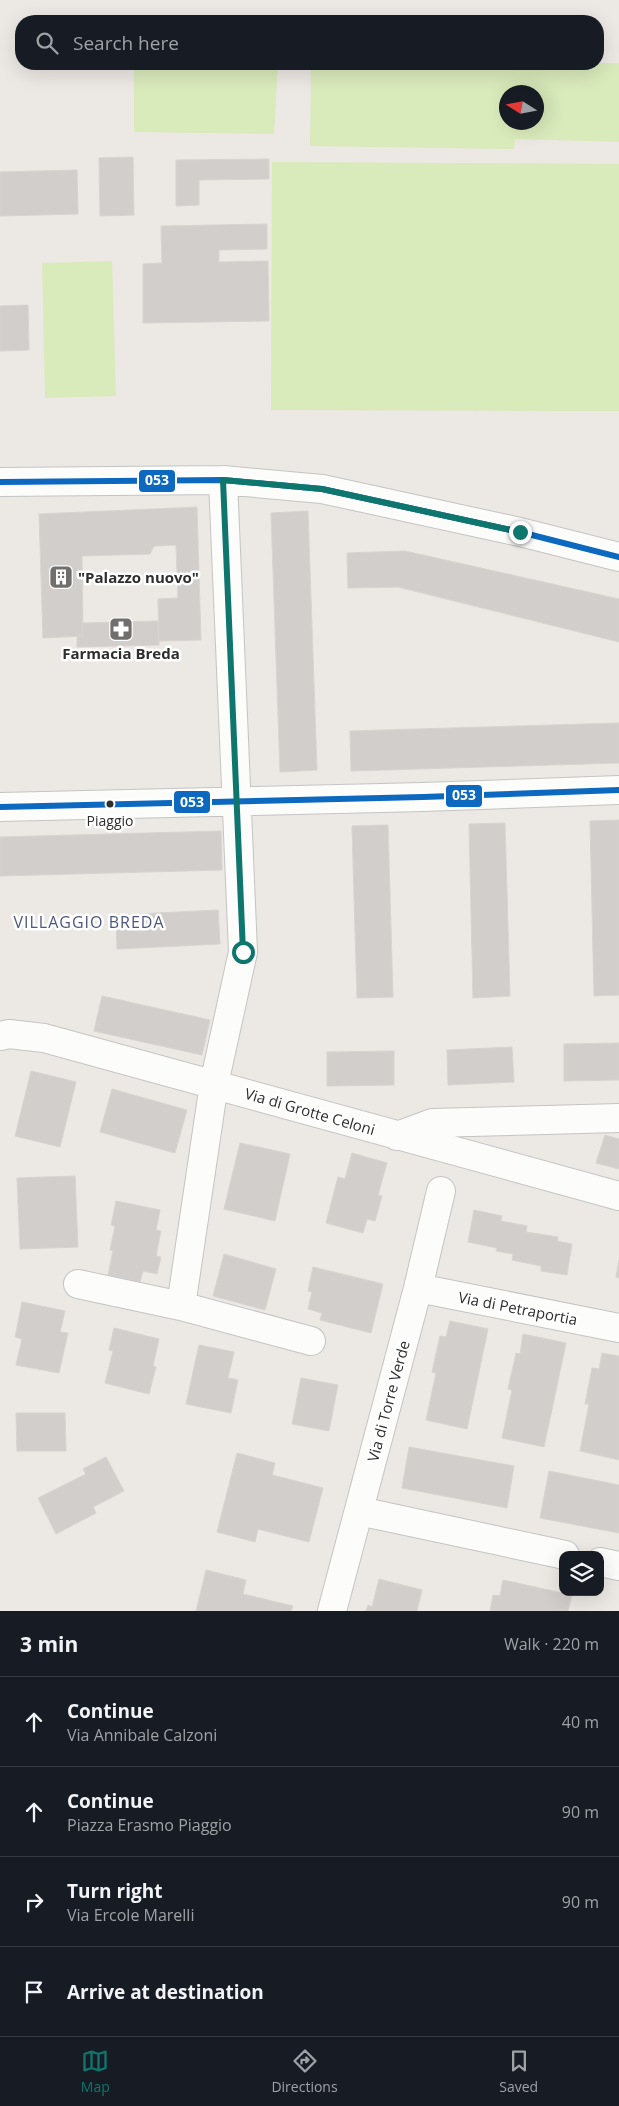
<!DOCTYPE html>
<meta charset="utf-8">
<style>
:root{--surface:#171b24;--page:#242831;--text:#f1f3f6;--muted:#9ea1a6;--line:#363941;--accent:#0f766e}
body{margin:0;font-family:"Open Sans",sans-serif;background:var(--page);color:var(--text)}
.controls{position:absolute;right:15px;bottom:15px;display:grid;overflow:hidden;border-radius:10px;box-shadow:0 5px 20px #0002}
.controls button{width:45px;height:45px;display:grid;place-items:center;padding:0;border:0;border-bottom:1px solid var(--line);background:var(--surface);color:var(--text);font:25px sans-serif}
.compass{position:absolute;left:499px;top:85px;width:45px;height:45px;border-radius:50%;background:var(--surface);box-shadow:0 5px 20px #0002;rotate:281deg}
.stop{position:absolute;width:15px;height:15px;margin:-11px;border:4px solid #0f766e;border-radius:50%;background:#fff}
.stop.end{background:#0f766e;border-color:#fff;box-shadow:0 1px 5px #0008}
.list{margin:0;padding:0;list-style:none}
h2{display:flex;justify-content:space-between;align-items:center;height:65px;margin:0;padding:0 20px;font-size:21px}
h2 small{font-size:16px;font-weight:400;color:var(--muted)}
.list li{display:grid;grid-template-columns:32px 1fr auto;gap:15px;align-items:center;box-sizing:border-box;height:90px;padding:0 20px;border-top:1px solid var(--line)}
.list b{display:block;font-size:19px;white-space:nowrap}
.list p{margin:0;font-size:16px;white-space:nowrap;color:var(--muted)}
.list em{font-size:16px;font-style:normal;color:var(--muted)}
.icon{flex:none;width:28px;height:28px;fill:none;stroke:currentColor;stroke-width:2;stroke-linecap:round;stroke-linejoin:round}
.map{position:relative;flex:none;width:619px;height:1611px;overflow:hidden}
.search{position:absolute;background:var(--surface);box-shadow:0 5px 20px #0002;left:15px;right:15px;top:15px;height:55px;display:flex;align-items:center;gap:12px;box-sizing:border-box;padding:0 18px;border-radius:20px;color:var(--muted);font-size:19px}
.sheet{height:425px;background:var(--surface)}
nav{display:flex;justify-content:space-around;align-items:center;box-sizing:border-box;height:70px;border-top:1px solid var(--line);background:var(--surface);font-size:14px;color:var(--muted)}
nav a{display:grid;justify-items:center;gap:2px}
nav .on{color:var(--accent)}
.map>svg:first-child{display:block}
.pitch{fill:#d9eabb;fill-rule:evenodd}
.building{fill:#d1cecb;stroke:#d7d4d0}
.lines{fill:none;stroke-linecap:round;stroke-linejoin:round}
.minor-casing{stroke:#c5c4c5;stroke-width:30}
.minor{stroke:#fcfcfb;stroke-width:28}
.bus-1-casing{stroke:#fff;stroke-width:10}
.bus-1{stroke:#0c69bf;stroke-width:6}
.route{stroke:#0f766e;stroke-width:6}
.bus-dot{fill:#2e2e2e;stroke:#fff;stroke-width:2}
.labels{text-anchor:middle;dominant-baseline:central;stroke-width:5;stroke-linejoin:round;paint-order:stroke}
.bus-label{font-size:14px;fill:#2e2e2e;stroke:#fff}
.poi-label{font-size:15px;font-weight:bold;fill:#2e2e2e;stroke:#fff;text-anchor:start}
.street-label{font-size:15px;fill:#2e2e2e;stroke:#fff}
.neighbourhood-label{font-size:16px;letter-spacing:1px;fill:#4d5680;stroke:#fff}
.line-badge{stroke:#fff;stroke-width:2}
.badge-label{font-size:14px;text-anchor:middle;font-weight:bold;fill:#fff}
</style>
<div class="map">
<svg width="619" height="1611" viewBox="0 0 619 1611">
<rect width="100%" height="100%" fill="#ece8e4"/>
<!-- pitch -->
<path class="pitch" d="M619,63V142L515,139L514,149L310,146L311,64ZM506,92H536V122H506Z
M134,64H278L274,134L134,132Z
M272,162L619,164V411L271,410Z
M112,261L116,396L45,398L42,263Z"/>
<!-- building -->
<path class="building" d="M133,157L134,215L100,216L99,158Z
M269,159V179L199,180V205L176,206V160Z
M77,170L78,214L0,216V172Z
M267,224V249L219,250V262L268,261L269,321L143,323V264L162,263L161,226Z
M28,305L29,350L0,351V306Z
M197,507L201,640L159,641L158,599L178,598L176,545L154,546L150,554L82,556L83,636L43,638L39,514Z
M308,511L317,770L280,772L271,513Z
M405,551L619,599V642L398,587L348,588L347,553Z
M158,621L159,645L77,647V636H83L82,623Z
M619,723V763L351,771L350,731Z
M619,820V995L594,996L590,821Z
M505,823L510,996L473,998L469,824Z
M388,825L393,997L357,998L352,826Z
M221,831L222,870L0,876V837Z
M218,910L220,944L117,949L116,915Z
M102,996L210,1020L202,1055L94,1031Z
M619,1043V1080L564,1081V1044Z
M512,1047L514,1082L448,1085L447,1050Z
M394,1051V1085L327,1086V1052Z
M31,1071L76,1082L60,1147L15,1136Z
M112,1089L187,1110L175,1153L100,1132Z
M605,1135L619,1139V1169L596,1163Z
M240,1143L290,1154L275,1221L224,1209Z
M352,1153L387,1163L378,1195L382,1196L375,1221L367,1219L363,1233L326,1223L338,1177L345,1179Z
M75,1176L78,1247L20,1249L17,1178Z
M116,1201L160,1210L156,1230L161,1231L156,1256L161,1257L157,1274L143,1271L140,1282L108,1275L113,1251L110,1250L115,1226L111,1225Z
M474,1210L502,1216L501,1221L527,1226L526,1232L558,1237L557,1241L572,1244L567,1275L541,1271V1266L512,1260L513,1254L496,1251L497,1248L468,1242Z
M224,1254L276,1269L265,1310L213,1296Z
M619,1260V1278L616,1277Z
M313,1267L383,1284L371,1333L320,1320L322,1313L308,1309L312,1292L308,1291Z
M22,1302L65,1311L60,1332L68,1333L59,1373L16,1365L22,1339L15,1337Z
M450,1321L488,1329L467,1429L426,1420L436,1373L432,1372L440,1336L446,1337Z
M114,1328L159,1339L153,1366L156,1367L149,1394L105,1383L113,1351L109,1350Z
M523,1334L566,1343L544,1447L502,1438L512,1390L508,1389L516,1353L520,1354Z
M199,1345L234,1352L228,1378L238,1380L231,1413L186,1404Z
M602,1353L619,1356V1460L580,1451L589,1404H585L592,1368L599,1369Z
M301,1378L338,1385L329,1431L292,1424Z
M16,1413H65L66,1451H17Z
M409,1447L514,1466L507,1508L402,1488Z
M237,1453L275,1463L272,1475L323,1488L309,1542L258,1529L255,1542L217,1532Z
M106,1457L124,1491L93,1507L96,1513L56,1534L38,1498L86,1474L83,1469Z
M549,1471L619,1485V1533L540,1518Z
M206,1570L246,1580L243,1594L293,1606L291,1611H196Z
M379,1579L422,1590L417,1611H366L368,1605L372,1607Z
M503,1580L572,1595L568,1611H490L493,1595L500,1596Z"/>
<g class="lines">
<!-- minor casing -->
<g class="minor-casing">
<path id="minor" d="M0,482L223,480L322,489L520,532L619,557
M0,807L423,797L619,790
M0,1036L9,1034L44,1038L619,1196
M397,1136L432,1123L619,1118
M78,1284L181,1306L214,1084L243,952L223,480
M418,1288L619,1328
M181,1306L311,1341
M359,1511L565,1555
M600,1562L619,1566
M332,1611L418,1288L441,1191"/>
</g>
<!-- minor -->
<use href="#minor" class="minor"/>
<!-- bus-1 casing -->
<g class="bus-1-casing">
<path id="bus-1" d="M0,482L223,480L322,489L520,532L619,557
M0,807L423,797L619,790"/>
</g>
<!-- bus-1 -->
<use href="#bus-1" class="bus-1"/>
</g>
<g class="lines">
<!-- route -->
<path class="route" d="M243,952L223,480L322,489L520,532"/>
</g>
<!-- icons -->
<defs>
<g id="building-square" transform="scale(1.25)"><rect x="-9" y="-9" width="18" height="18" rx="4" fill="#706f6e" stroke="#fff"/><path d="M-4-6H4V6H1V3H-1V6H-4ZM-2.5-4.3h1.7v1.8h-1.7ZM.8-4.3h1.7v1.8H.8ZM-2.5-1h1.7V.8h-1.7ZM.8-1h1.7V.8H.8Z" fill="#fff"/></g>
<g id="pharmacy-square" transform="scale(1.25)"><rect x="-9" y="-9" width="18" height="18" rx="4" fill="#706f6e" stroke="#fff"/><path d="M-2-6h4v4h4v4h-4v4h-4v-4h-4v-4h4Z" fill="#fff"/></g>
</defs>
<g fill-rule="evenodd">
<use href="#building-square" x="61" y="577"/>
<use href="#pharmacy-square" x="121" y="629"/>
</g>
<!-- markers -->
<circle class="bus-dot" cx="110" cy="804" r="4.5"/>
<g class="labels">
<!-- bus labels -->
<g class="bus-label">
<text x="110" y="820">Piaggio</text>
</g>
<!-- poi labels -->
<g class="poi-label">
<text x="78" y="577">"Palazzo nuovo"</text>
<text x="121" y="653" text-anchor="middle">Farmacia Breda</text>
</g>
<!-- street labels -->
<g class="street-label">
<text transform="translate(310 1111) rotate(16)">Via di Grotte Celoni</text>
<text transform="translate(518 1308) rotate(11)">Via di Petraportia</text>
<text transform="translate(388 1401) rotate(-75)">Via di Torre Verde</text>
</g>
<!-- neighbourhood labels -->
<g class="neighbourhood-label">
<text x="89" y="922">VILLAGGIO BREDA</text>
</g>
</g>
<g class="line-badge">
<rect x="138" y="469" width="38" height="24" rx="5" fill="#0c69bf"/>
<rect x="445" y="784" width="38" height="24" rx="5" fill="#0c69bf"/>
<rect x="173" y="790" width="38" height="24" rx="5" fill="#0c69bf"/>
</g>
<g class="badge-label">
<text x="157" y="485">053</text>
<text x="464" y="800">053</text>
<text x="192" y="807">053</text>
</g>
</svg>
<div class="controls">
<button><svg class="icon" aria-label="layers" viewBox="0 0 24 24"><path d="M12 4l9 5-9 5-9-5zM3 14l9 5 9-5"/></svg></button>
</div>
<svg class="compass" viewBox="-18 -18 36 36"><path d="M0-13l5 13h-10z" fill="#e53935"/><path d="M0 13l5-13h-10z" fill="#9ea1a6"/></svg>
<div class="stop" style="left:243px;top:952px"></div>
<div class="stop end" style="left:520px;top:532px"></div>
<div class="search"><svg class="icon" aria-label="search" viewBox="0 0 24 24"><circle cx="10" cy="10" r="6"/><path d="M15 15l6 6"/></svg>Search here</div>
</div>
<section class="sheet">
<h2>3 min<small>Walk · 220 m</small></h2>
<ul class="list">
<li><svg class="icon" aria-label="ahead" viewBox="0 0 24 24"><path d="M12 20V5M6 11l6-6 6 6"/></svg><div><b>Continue</b><p>Via Annibale Calzoni</p></div><em>40 m</em></li>
<li><svg class="icon" aria-label="ahead" viewBox="0 0 24 24"><path d="M12 20V5M6 11l6-6 6 6"/></svg><div><b>Continue</b><p>Piazza Erasmo Piaggio</p></div><em>90 m</em></li>
<li><svg class="icon" aria-label="right" viewBox="0 0 24 24"><path d="M7 20v-9h11M14 6l5 5-5 5"/></svg><div><b>Turn right</b><p>Via Ercole Marelli</p></div><em>90 m</em></li>
<li><svg class="icon" aria-label="arrive" viewBox="0 0 24 24"><path d="M6 21V4h12l-3 4 3 4H6"/></svg><div><b>Arrive at destination</b></div></li>
</ul>
</section>
<nav>
<a class="on"><svg class="icon" aria-label="map" viewBox="0 0 24 24"><path d="M3 6l6-2 6 2 6-2v14l-6 2-6-2-6 2zM9 4v14M15 6v14"/></svg>Map</a>
<a><svg class="icon" aria-label="directions" viewBox="0 0 24 24"><path d="M12 3l9 9-9 9-9-9zM9 14v-3h6M13 9l2 2-2 2"/></svg>Directions</a>
<a><svg class="icon" aria-label="saved" viewBox="0 0 24 24"><path d="M7 4h10v16l-5-4-5 4z"/></svg>Saved</a>
</nav>
